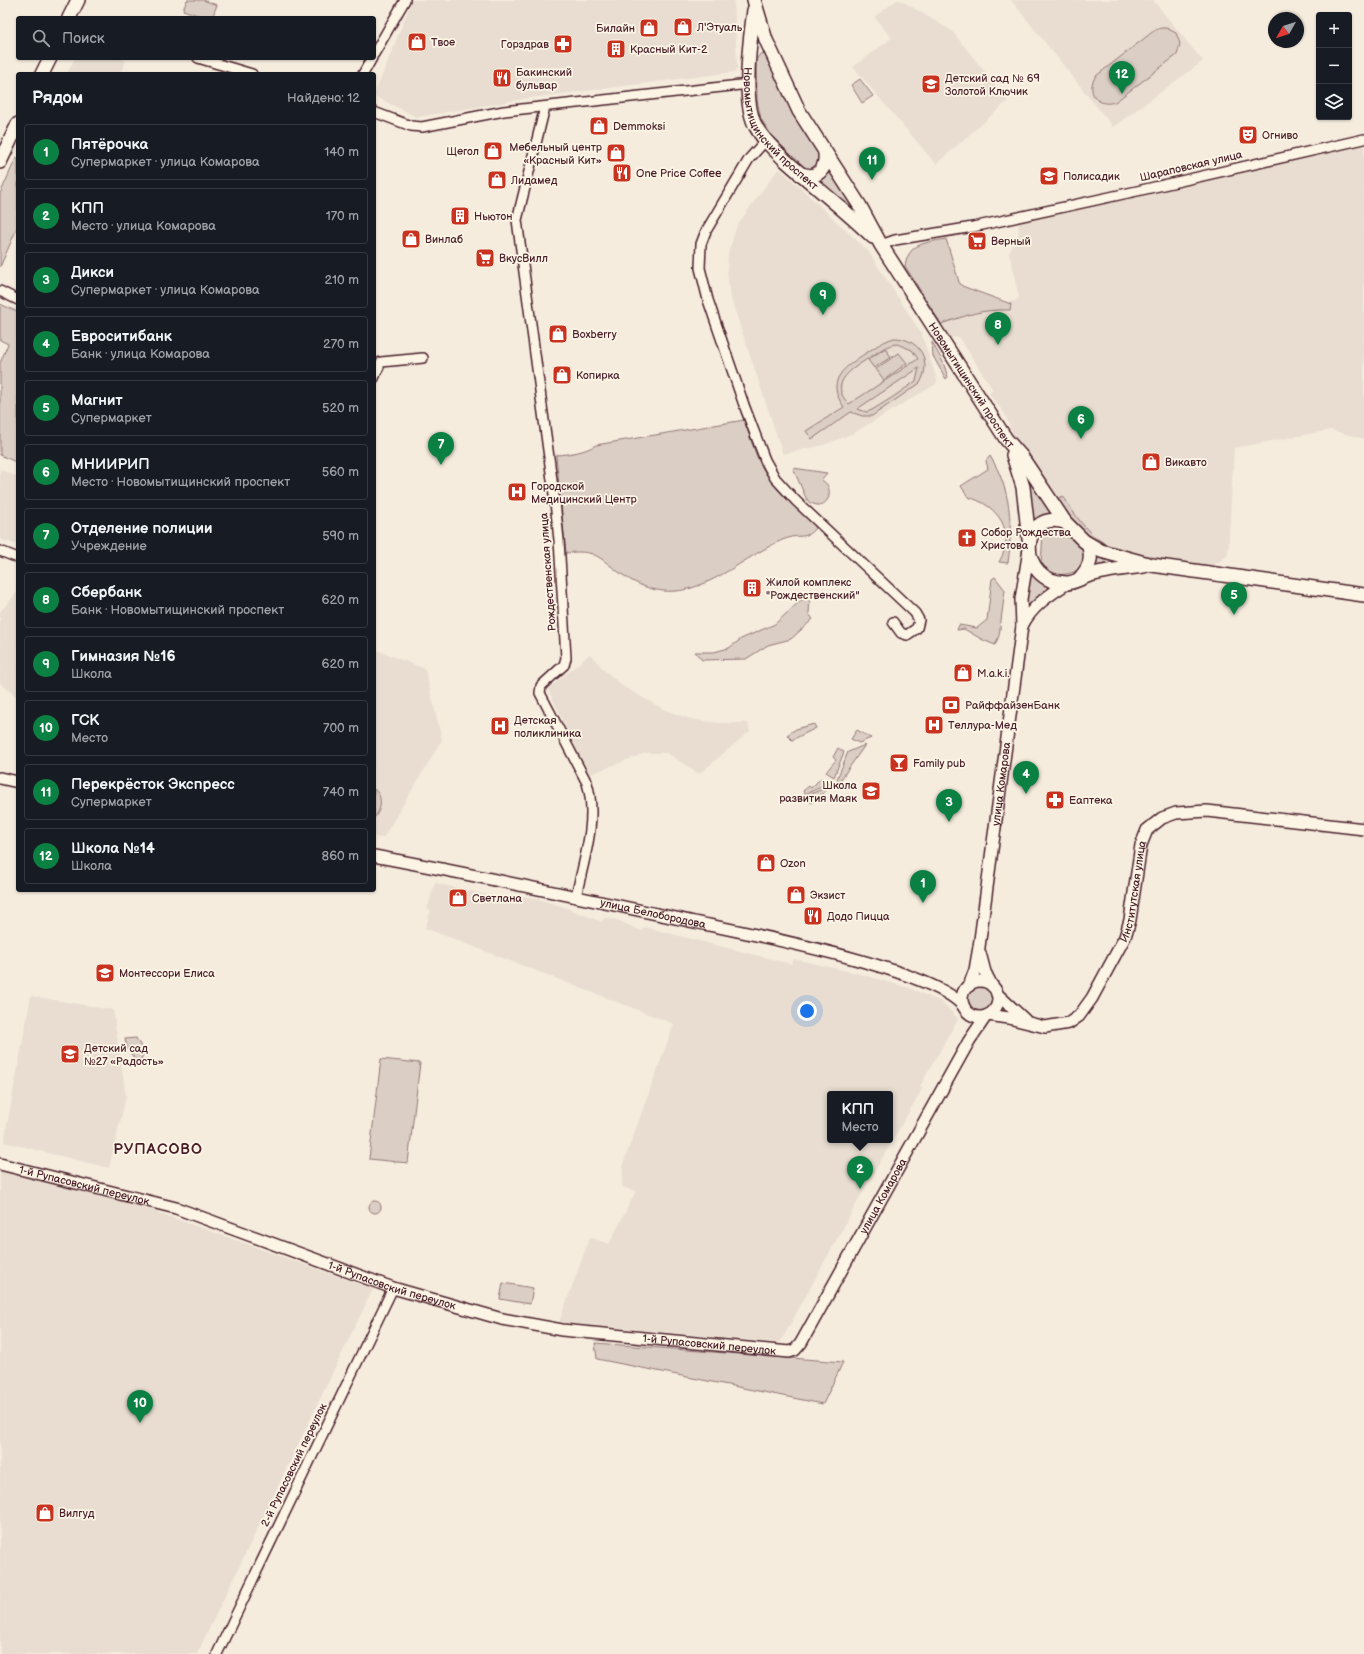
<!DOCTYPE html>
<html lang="ru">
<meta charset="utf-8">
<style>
:root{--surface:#171b24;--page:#20242c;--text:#f1f3f6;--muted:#9ea1a6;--line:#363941;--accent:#0b8043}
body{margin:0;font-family:"Balsamiq Sans",sans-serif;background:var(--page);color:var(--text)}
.controls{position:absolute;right:12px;top:12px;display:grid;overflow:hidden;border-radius:4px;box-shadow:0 1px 3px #0004}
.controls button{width:36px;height:36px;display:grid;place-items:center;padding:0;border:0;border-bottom:1px solid var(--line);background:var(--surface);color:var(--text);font:20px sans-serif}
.compass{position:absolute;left:1268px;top:12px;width:36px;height:36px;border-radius:50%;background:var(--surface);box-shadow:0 1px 3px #0004;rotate:231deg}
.you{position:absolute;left:807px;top:1011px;width:14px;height:14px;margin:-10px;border:3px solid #fff;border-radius:50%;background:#1a73e8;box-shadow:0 0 0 6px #1a73e833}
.badge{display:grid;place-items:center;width:26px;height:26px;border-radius:50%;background:var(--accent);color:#fff;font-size:13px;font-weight:700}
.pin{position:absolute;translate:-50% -33px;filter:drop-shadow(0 1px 2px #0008)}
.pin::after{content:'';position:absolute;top:21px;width:14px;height:12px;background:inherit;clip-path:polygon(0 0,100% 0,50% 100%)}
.popup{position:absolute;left:827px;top:1091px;width:66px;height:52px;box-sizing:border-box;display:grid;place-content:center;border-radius:4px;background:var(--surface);filter:drop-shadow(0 1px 3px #0005);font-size:13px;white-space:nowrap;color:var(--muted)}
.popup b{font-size:15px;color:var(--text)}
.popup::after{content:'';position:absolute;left:50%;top:100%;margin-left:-8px;border:8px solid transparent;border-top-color:var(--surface)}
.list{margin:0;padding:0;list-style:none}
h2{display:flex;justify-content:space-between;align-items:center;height:52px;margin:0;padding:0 16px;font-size:17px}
h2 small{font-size:13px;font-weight:400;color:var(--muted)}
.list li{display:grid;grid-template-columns:26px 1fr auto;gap:12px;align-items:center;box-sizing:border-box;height:56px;margin:0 8px 8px;padding:0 8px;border:1px solid var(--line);border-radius:4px}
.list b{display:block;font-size:15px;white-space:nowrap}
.list p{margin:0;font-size:13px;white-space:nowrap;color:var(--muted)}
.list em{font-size:13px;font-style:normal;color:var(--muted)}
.icon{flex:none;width:22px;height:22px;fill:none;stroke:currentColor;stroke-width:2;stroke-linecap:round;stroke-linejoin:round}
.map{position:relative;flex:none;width:1364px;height:1654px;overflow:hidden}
.search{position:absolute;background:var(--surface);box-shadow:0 1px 3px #0004;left:16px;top:16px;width:360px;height:44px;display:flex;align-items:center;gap:10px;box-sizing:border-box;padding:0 14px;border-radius:4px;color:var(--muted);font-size:15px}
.panel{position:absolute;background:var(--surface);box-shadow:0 1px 3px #0004;left:16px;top:72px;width:360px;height:820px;border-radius:4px}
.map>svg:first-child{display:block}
.built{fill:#e8ddd0;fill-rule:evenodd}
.green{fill:#dbcec4;stroke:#927678;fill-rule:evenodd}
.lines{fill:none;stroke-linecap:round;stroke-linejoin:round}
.minor-casing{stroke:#4a1f2b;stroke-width:12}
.tertiary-casing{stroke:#4a1f2b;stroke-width:14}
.secondary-casing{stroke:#4a1f2b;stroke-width:16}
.minor{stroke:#fcf5e5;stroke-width:9}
.tertiary{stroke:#fcf5e5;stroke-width:11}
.secondary{stroke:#fcf5e5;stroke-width:13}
.labels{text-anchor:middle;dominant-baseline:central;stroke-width:3.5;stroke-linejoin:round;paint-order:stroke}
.poi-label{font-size:11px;fill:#4a1f2b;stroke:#fcf5e5;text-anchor:start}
.street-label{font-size:11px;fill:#4a1f2b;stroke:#fcf5e5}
.district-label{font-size:15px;font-weight:bold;letter-spacing:1px;fill:#4a1f2b;stroke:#fcf5e5}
</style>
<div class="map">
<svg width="1364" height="1654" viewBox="0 0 1364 1654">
<rect width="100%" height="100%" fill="#f5ecde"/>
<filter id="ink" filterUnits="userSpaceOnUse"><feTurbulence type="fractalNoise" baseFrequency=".025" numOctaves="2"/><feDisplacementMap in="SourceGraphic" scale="8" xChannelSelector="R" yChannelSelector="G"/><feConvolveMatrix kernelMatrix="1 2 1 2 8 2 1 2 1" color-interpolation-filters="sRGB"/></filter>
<g filter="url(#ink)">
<!-- built -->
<path class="built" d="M412,0H734L737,68L734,72L530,98L417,117L374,96Z
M897,0H900L952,31L1008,101L936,164L853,67L892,38L874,17Z
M1011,0H1153L1203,61L1113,127Z
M75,58H120L126,61L120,74H67Z
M1364,144V439L1331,430L1234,448L1228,555L1213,566L1139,555L1096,541L1052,496L1013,435L1005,414L989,394L993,390L959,337L951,338L940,322L971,308L1015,301L1019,298L1009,253L1019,232L1018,221Z
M779,168L868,251L921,333L937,380L936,384L854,433L824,445L783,454L730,296L727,272L728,254L737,225Z
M0,469L18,477V545L0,539Z
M18,591V698L0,683V612Z
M374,649L425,669L442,740L383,838L374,837Z
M590,654L604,670L624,687L663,709L690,719L719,723H748L750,731L699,774L667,753H645L588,775L548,689Z
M435,883L501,898L514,895L535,898L567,908L602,922L604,918L617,920L642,931L644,927L791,964L794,959L856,973L909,988L942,1002L958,1019L920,1086L923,1088L921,1091L866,1186L780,1343L559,1322L590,1237L609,1244L636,1191L622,1187L623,1164L674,1024L425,928L431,910L427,909ZM830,1094H890V1140H830Z
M31,996L113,1010L126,1097L109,1168L4,1142Z
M0,1170L106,1194L373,1289L197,1654H0Z"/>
<!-- green -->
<path class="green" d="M187,0H203L217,5L212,18H206L183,10Z
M1161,28H1166L1176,33L1180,44L1177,55L1115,102C1097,108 1085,91 1096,76L1155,30Z
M766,53L822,157L815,170H806L799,164L772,136L761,119L757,100L756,60L760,54Z
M860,79L873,96L862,103L851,85Z
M16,158L18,159V226L0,267V194Z
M829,167L851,203L850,205H847L816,179Z
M946,239L959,282L962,286L1011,304L1010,310C981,309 968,315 941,324L905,266C909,242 926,243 946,239Z
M0,304L18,312V463L0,455V363L8,344L0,340Z
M894,338C919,338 933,361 920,383L872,416H862L851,412L812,439L806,431L844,407C824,380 845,367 866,353C875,347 884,341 894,338ZM897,344L912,350L918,359L849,404C827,383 853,368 869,358C878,352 886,345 897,344ZM919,368L916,381L893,397L872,410L867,412L857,409Z
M932,342L943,362L948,377L946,379L933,356Z
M885,348L891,357L874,368L868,360Z
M899,353L907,363L884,380L876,369Z
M744,420C751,439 756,460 768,477C781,496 800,510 817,525C815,528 812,532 809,534C804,537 796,536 791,537C780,540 770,546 761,551C713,579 675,613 620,573C598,557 595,549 566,553L556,455C571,454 584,452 596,445Z
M990,456C1011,489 1013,525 1008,563L999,562C1017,532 998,505 968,497L961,486L988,469L986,461Z
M793,468L827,473L821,480C834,485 831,506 817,505L810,503L806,498Z
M1024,469L1055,516L1035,525Z
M1063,496C1074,513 1085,532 1104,543L1103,545C1083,533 1070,518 1055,500Z
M1056,526L1087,553L1084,568C1067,575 1053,580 1041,564L1043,532L1045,527Z
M1095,552L1124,563L1094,568L1096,560Z
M1030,569L1052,585L1039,595L1026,609Z
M995,577L1005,590L999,636L995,645L983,640L964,629L957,630L959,625L977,628L987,620L992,579Z
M810,597L809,614L813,619L791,639L768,645L746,659L702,660L695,652H714L729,648L741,639L775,624L801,600Z
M814,724L816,728L792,740L787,735L796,729Z
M857,730L871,738L859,743L851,739Z
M865,745L839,782L837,779L848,752Z
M838,748L844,752L834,777L826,772L836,760L833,757Z
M821,778L826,783V785L805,794L803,791L809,786L811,788Z
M827,787H831L811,803L807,798L808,795Z
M374,789C383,796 382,809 374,818Z
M967 1000a13 13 0 1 1 26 0a13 13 0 1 1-26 0Z
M136,1038L144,1052L139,1065L127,1048L125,1039Z
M381,1059L420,1063L408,1163L369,1159Z
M369 1207a6 6 0 1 1 12 0a6 6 0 1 1-12 0Z
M503,1283L533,1288L530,1304L500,1299Z
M595,1343L843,1362L823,1404L597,1359Z"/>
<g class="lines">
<!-- minor casing -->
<g class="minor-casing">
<path id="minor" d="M374,54L405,0
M198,58L252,74
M363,74L372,58
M545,107L517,220L555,502L559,540L566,658L564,665L541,686L540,693L587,783C598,819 584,860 576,896
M374,112L411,126L422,127L504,111L749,84
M766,140L749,159L706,231L701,244L700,268L708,300L744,405L765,460L775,478L796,501L915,613L919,620L917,628L907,635L901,633L893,622
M881,245L895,240L973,227L1137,191L1364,139
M0,291L18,300
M374,378L381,362L423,358
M0,551L18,558
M217,1654L393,1288"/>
</g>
<!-- tertiary casing -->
<g class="tertiary-casing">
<g id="tertiary">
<path d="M1022,626C1031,607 1050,594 1068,583"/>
<path d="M0,778L18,782"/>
<path id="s1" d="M374,856C481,876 587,899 694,922C746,933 936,969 964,1007"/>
<path d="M980,953L985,972L992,986"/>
<circle cx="980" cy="999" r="18"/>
<path id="s2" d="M969,986L975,970L979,947L1022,626L1021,599L1029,550"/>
<path d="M997,994L1025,1020"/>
<path id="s3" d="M988,1015L1009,1018L1045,1027L1069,1023L1079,1016L1092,998L1125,937L1130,920L1141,845L1147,830L1162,818L1176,813L1207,811L1364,829"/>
<path id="s4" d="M0,1164L176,1208L393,1288L502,1319L562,1330L789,1352L795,1350L801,1343L969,1041L986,1016"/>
</g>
</g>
<!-- secondary casing -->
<g class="secondary-casing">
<g id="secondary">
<path id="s5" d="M754,0L766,40L799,111L860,206L881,245L1006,439L1021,456L1065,522L1084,541L1101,551L1152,565L1364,595"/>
<path id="s6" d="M754,10C750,40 742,98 755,125C762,139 775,150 785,160C814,186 845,210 873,237"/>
<path d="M69,18L78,0"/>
<path d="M42,74L50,58"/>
<path d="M0,162L18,124"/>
<path d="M800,174L811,176C823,173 826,164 825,153"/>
<path d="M1013,455L1023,487L1029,539"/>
<path d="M1065,522C1018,508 1016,583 1067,583C1074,583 1083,577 1090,575C1107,570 1126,568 1144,566"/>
<path d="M1080,578C1090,567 1093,558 1088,544"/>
</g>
</g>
<!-- minor -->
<use href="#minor" class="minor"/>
<!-- tertiary -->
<use href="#tertiary" class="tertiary"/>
<!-- secondary -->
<use href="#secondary" class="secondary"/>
</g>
</g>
<!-- icons -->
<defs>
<g id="shop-square" transform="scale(1)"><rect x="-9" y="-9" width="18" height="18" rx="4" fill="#c8321e" stroke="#fcf5e5"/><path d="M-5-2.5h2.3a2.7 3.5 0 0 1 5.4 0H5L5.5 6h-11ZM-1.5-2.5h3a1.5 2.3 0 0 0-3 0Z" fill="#fff"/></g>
<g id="pharmacy-square" transform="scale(1)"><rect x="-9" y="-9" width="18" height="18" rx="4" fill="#c8321e" stroke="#fcf5e5"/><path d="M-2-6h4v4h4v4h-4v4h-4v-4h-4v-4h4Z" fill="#fff"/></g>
<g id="building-square" transform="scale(1)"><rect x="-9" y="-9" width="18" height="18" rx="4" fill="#c8321e" stroke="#fcf5e5"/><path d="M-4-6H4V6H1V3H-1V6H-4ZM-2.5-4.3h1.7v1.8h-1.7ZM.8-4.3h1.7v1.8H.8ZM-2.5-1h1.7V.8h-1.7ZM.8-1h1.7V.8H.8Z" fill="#fff"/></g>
<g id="restaurant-square" transform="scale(1)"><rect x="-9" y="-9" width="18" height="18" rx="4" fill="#c8321e" stroke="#fcf5e5"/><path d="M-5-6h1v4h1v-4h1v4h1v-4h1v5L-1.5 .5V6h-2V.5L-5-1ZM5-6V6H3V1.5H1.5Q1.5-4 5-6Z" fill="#fff"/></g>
<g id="school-square" transform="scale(1)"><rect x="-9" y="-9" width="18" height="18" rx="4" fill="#c8321e" stroke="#fcf5e5"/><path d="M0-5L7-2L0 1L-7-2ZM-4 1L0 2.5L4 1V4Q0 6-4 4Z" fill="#fff"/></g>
<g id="theatre-square" transform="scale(1)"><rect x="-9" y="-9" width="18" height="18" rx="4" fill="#c8321e" stroke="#fcf5e5"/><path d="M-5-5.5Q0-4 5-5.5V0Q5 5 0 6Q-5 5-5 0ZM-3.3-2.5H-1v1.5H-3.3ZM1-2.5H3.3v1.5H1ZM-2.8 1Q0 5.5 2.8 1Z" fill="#fff"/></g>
<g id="supermarket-square" transform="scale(1)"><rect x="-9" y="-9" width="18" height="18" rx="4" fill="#c8321e" stroke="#fcf5e5"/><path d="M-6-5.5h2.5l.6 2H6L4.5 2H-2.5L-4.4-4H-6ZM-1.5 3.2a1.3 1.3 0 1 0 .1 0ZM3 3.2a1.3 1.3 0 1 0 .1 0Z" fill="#fff"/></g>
<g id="hospital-square" transform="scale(1)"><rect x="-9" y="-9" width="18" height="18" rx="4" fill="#c8321e" stroke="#fcf5e5"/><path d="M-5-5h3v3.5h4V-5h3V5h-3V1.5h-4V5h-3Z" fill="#fff"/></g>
<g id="church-square" transform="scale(1)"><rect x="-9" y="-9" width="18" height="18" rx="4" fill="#c8321e" stroke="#fcf5e5"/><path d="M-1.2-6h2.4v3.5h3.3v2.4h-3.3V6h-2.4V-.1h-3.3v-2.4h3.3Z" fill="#fff"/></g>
<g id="bank-square" transform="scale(1)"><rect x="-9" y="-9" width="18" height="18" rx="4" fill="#c8321e" stroke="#fcf5e5"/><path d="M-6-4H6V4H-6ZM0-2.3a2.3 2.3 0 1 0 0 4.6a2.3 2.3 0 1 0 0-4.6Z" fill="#fff"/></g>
<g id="bar-square" transform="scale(1)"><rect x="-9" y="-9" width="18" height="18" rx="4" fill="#c8321e" stroke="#fcf5e5"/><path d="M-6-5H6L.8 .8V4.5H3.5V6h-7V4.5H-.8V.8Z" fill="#fff"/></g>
</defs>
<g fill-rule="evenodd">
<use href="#shop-square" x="683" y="27"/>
<use href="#shop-square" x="649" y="28"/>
<use href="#shop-square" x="417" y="42"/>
<use href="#pharmacy-square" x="563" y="44"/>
<use href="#building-square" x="616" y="49"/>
<use href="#restaurant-square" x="502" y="78"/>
<use href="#school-square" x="931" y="84"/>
<use href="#shop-square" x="599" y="126"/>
<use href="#theatre-square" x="1248" y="135"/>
<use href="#shop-square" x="493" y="151"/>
<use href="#shop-square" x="616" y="153"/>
<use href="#restaurant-square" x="622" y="173"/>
<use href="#school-square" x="1049" y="176"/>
<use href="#shop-square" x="497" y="180"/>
<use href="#building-square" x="460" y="216"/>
<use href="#shop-square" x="411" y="239"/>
<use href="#supermarket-square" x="977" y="241"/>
<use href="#supermarket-square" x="485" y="258"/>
<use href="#shop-square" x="558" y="334"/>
<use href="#shop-square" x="562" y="375"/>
<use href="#shop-square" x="1151" y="462"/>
<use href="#hospital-square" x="517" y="492"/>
<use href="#church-square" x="967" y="538"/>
<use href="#building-square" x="752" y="588"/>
<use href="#shop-square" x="963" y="673"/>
<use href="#bank-square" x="951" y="705"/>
<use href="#hospital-square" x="934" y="725"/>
<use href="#hospital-square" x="500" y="726"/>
<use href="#bar-square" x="899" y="763"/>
<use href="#school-square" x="871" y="791"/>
<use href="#pharmacy-square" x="1055" y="800"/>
<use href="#shop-square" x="766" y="863"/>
<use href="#shop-square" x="796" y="895"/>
<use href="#shop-square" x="458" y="898"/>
<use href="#restaurant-square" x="813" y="916"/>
<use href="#school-square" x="105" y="973"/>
<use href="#school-square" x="70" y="1054"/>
<use href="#shop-square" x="45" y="1513"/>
</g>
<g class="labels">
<!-- poi labels -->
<g class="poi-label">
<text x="697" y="27">Л'Этуаль</text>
<text x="635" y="28" text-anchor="end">Билайн</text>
<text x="431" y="42">Твое</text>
<text x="549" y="44" text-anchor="end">Горздрав</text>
<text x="630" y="49">Красный Кит-2</text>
<text x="516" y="72">Бакинский<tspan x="516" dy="13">бульвар</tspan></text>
<text x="945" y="78">Детский сад № 69<tspan x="945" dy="13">Золотой Ключик</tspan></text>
<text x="613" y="126">Demmoksi</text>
<text x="1262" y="135">Огниво</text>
<text x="602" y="147" text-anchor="end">Мебельный центр<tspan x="602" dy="13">«Красный Кит»</tspan></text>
<text x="479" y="151" text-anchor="end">Щегол</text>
<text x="636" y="173">One Price Coffee</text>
<text x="1063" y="176">Полисадик</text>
<text x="511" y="180">Лидамед</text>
<text x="474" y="216">Ньютон</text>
<text x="425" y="239">Винлаб</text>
<text x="991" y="241">Верный</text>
<text x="499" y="258">ВкусВилл</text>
<text x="572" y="334">Boxberry</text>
<text x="576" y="375">Копирка</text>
<text x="1165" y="462">Викавто</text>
<text x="531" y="486">Городской<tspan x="531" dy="13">Медицинский Центр</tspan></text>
<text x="981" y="532">Собор Рождества<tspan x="981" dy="13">Христова</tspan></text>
<text x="766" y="582">Жилой комплекс<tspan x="766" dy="13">"Рождественский"</tspan></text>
<text x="977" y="673">M.a.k.i.</text>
<text x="965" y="705">РайффайзенБанк</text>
<text x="514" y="720">Детская<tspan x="514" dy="13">поликлиника</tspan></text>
<text x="948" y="725">Теллура-Мед</text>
<text x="913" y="763">Family pub</text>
<text x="857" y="785" text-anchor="end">Школа<tspan x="857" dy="13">развития Маяк</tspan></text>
<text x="1069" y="800">Еаптека</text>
<text x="780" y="863">Ozon</text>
<text x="810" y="895">Экзист</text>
<text x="472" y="898">Светлана</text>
<text x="827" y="916">Додо Пицца</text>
<text x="119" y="973">Монтессори Елиса</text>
<text x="84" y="1048">Детский сад<tspan x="84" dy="13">№27 «Радость»</tspan></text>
<text x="59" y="1513">Вилгуд</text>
</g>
<!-- street labels -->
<g class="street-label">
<text stroke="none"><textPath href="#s6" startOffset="131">Новомытищинский проспект</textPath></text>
<text transform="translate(1191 166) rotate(-13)">Шараповская улица</text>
<text stroke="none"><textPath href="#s5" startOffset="444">Новомытищинский проспект</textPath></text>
<text transform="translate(548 572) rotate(-94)">Рождественская улица</text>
<text stroke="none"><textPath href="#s2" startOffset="205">улица Комарова</textPath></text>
<text stroke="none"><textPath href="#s3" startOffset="233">Институтская улица</textPath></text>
<text stroke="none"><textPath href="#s1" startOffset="285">улица Белобородова</textPath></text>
<text stroke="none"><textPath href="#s4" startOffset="87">1-й Рупасовский переулок</textPath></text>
<text stroke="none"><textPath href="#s4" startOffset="999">улица Комарова</textPath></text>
<text stroke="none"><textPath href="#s4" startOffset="411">1-й Рупасовский переулок</textPath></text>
<text stroke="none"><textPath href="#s4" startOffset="735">1-й Рупасовский переулок</textPath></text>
<text transform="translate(294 1465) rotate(-64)">2-й Рупасовский переулок</text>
</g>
<!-- district labels -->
<g class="district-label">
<text x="158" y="1149">РУПАСОВО</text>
</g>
</g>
</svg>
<div class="controls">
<button>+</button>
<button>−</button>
<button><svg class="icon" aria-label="layers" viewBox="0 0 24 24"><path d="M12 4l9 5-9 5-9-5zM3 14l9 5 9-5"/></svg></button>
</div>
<svg class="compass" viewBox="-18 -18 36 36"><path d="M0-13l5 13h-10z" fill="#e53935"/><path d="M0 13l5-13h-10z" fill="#9ea1a6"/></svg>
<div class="you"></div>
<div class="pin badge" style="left:923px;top:903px">1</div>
<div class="pin badge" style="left:860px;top:1189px">2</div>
<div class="popup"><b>КПП</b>Место</div>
<div class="pin badge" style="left:949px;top:822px">3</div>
<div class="pin badge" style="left:1026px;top:794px">4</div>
<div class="pin badge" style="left:1234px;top:615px">5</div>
<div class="pin badge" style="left:1081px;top:439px">6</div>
<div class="pin badge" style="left:441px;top:465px">7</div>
<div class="pin badge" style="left:998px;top:345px">8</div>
<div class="pin badge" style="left:823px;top:315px">9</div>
<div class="pin badge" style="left:140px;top:1423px">10</div>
<div class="pin badge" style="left:872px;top:180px">11</div>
<div class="pin badge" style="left:1122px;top:94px">12</div>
<div class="search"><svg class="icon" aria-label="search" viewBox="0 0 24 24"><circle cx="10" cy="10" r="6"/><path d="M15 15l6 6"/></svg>Поиск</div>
<section class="panel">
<h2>Рядом<small>Найдено: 12</small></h2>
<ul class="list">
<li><span class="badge">1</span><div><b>Пятёрочка</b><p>Супермаркет · улица Комарова</p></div><em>140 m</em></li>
<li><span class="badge">2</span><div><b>КПП</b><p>Место · улица Комарова</p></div><em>170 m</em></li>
<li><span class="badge">3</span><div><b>Дикси</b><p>Супермаркет · улица Комарова</p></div><em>210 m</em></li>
<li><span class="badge">4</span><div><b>Евроситибанк</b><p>Банк · улица Комарова</p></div><em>270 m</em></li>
<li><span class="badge">5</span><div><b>Магнит</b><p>Супермаркет</p></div><em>520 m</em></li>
<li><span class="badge">6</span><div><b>МНИИРИП</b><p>Место · Новомытищинский проспект</p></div><em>560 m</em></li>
<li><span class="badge">7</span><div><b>Отделение полиции</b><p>Учреждение</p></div><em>590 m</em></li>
<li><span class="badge">8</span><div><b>Сбербанк</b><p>Банк · Новомытищинский проспект</p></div><em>620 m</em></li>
<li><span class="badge">9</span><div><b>Гимназия №16</b><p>Школа</p></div><em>620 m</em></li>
<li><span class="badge">10</span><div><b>ГСК</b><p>Место</p></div><em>700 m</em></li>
<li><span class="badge">11</span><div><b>Перекрёсток Экспресс</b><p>Супермаркет</p></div><em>740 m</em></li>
<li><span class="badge">12</span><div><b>Школа №14</b><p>Школа</p></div><em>860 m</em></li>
</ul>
</section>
</div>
